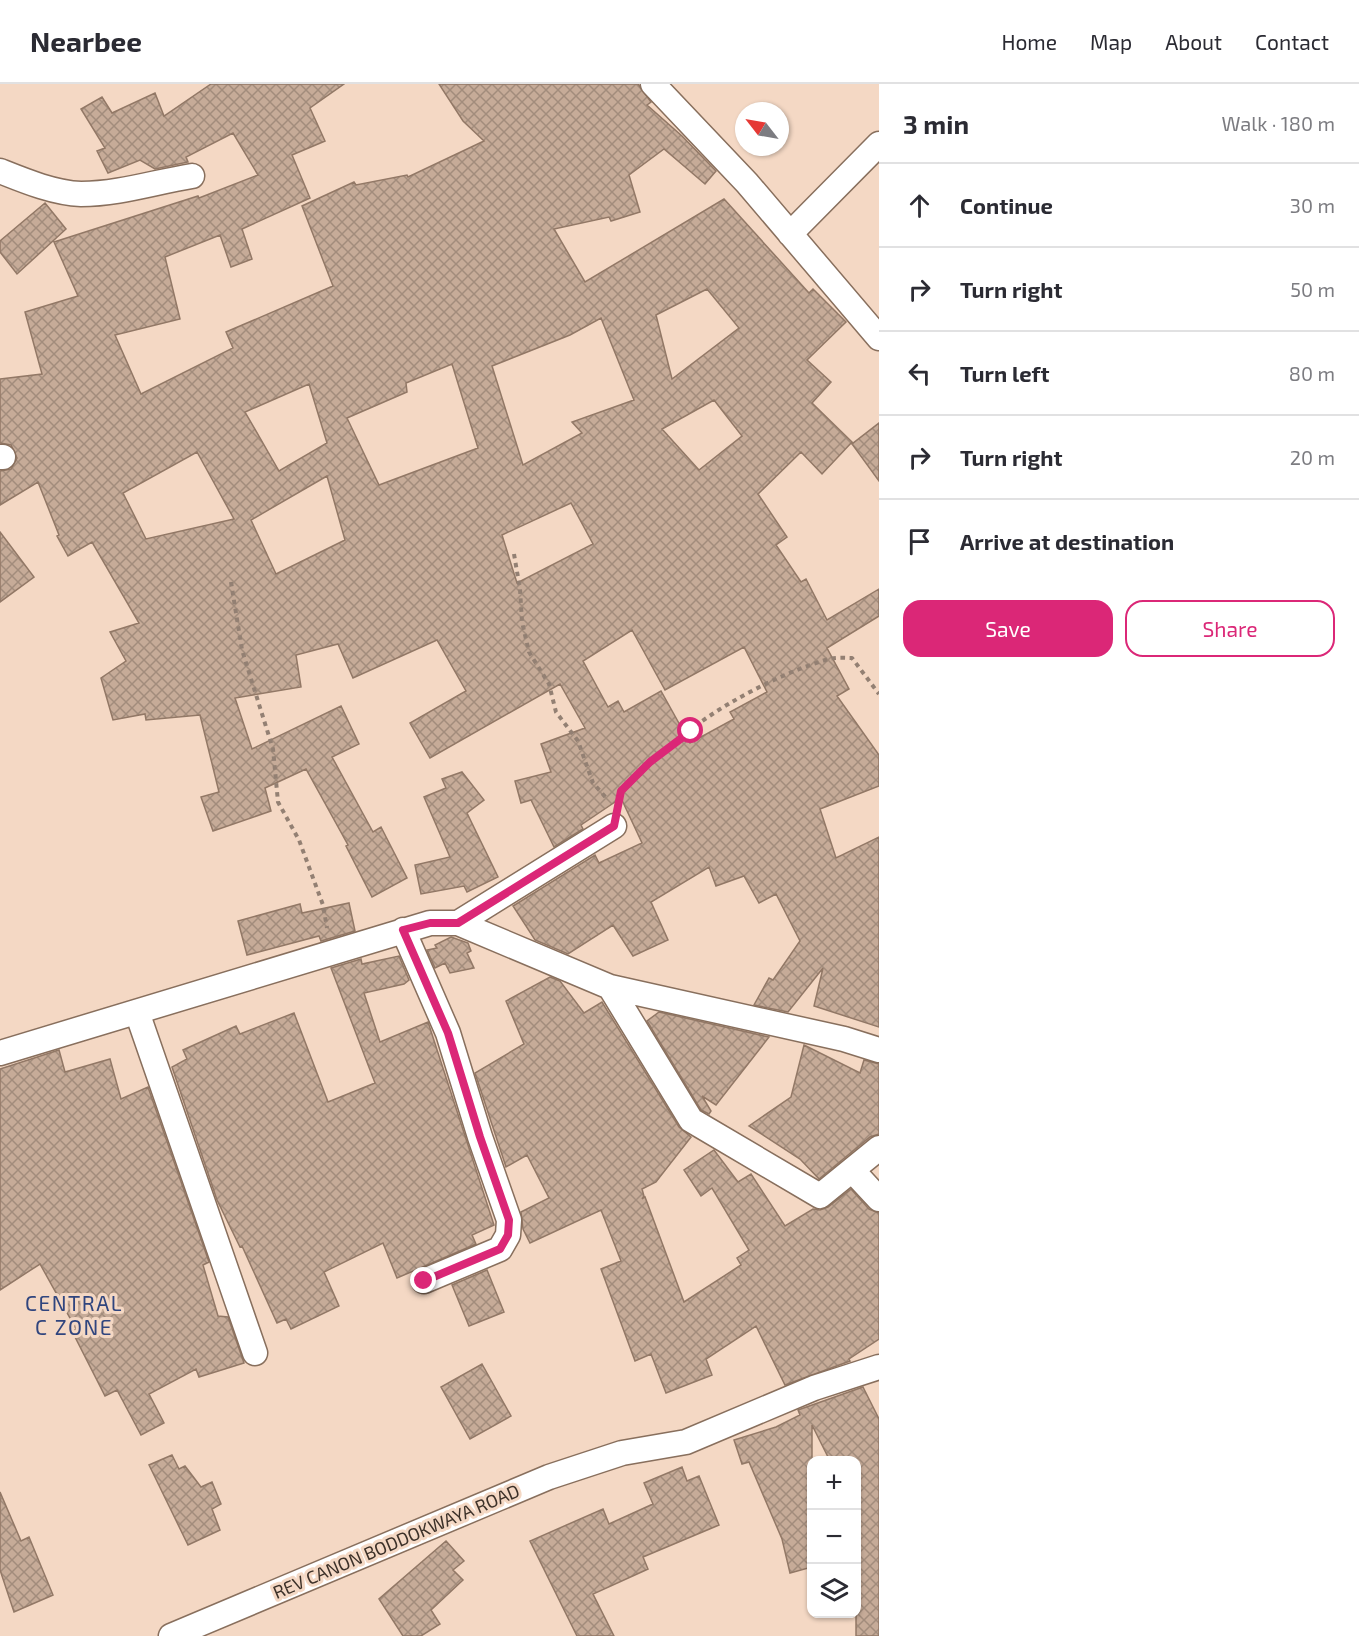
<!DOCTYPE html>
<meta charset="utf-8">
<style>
:root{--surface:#fff;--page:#f7f7f7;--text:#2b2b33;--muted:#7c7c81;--line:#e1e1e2;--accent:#db2777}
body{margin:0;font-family:"Exo 2",sans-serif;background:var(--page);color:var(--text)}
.controls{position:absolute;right:18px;bottom:18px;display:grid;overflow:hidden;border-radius:12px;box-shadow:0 2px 4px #0004}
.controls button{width:54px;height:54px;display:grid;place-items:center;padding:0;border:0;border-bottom:2px solid var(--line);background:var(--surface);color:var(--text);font:30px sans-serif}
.compass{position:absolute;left:735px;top:18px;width:54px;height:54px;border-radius:50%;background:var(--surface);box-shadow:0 2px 4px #0004;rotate:301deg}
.stop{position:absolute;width:18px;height:18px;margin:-14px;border:4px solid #db2777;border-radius:50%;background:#fff}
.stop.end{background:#db2777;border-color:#fff;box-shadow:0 2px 6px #0008}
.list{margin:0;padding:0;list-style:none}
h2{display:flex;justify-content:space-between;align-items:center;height:78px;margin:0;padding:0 24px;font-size:26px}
h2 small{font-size:20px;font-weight:400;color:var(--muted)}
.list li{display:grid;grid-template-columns:39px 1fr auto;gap:18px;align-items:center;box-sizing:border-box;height:84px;padding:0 24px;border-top:2px solid var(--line)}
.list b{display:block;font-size:22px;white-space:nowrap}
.list em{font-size:20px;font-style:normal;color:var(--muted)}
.actions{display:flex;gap:12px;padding:18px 24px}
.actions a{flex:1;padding:14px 0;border:2px solid var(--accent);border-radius:18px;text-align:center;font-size:21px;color:var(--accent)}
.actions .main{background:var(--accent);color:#fff}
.icon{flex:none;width:33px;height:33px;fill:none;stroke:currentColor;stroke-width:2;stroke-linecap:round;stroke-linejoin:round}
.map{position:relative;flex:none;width:879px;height:1552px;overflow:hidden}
header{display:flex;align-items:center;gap:36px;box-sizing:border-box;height:84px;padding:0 30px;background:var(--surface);border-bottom:2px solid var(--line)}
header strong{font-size:28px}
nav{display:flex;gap:33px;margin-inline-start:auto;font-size:21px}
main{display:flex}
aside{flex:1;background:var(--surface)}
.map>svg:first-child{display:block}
.building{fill:url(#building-cross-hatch);stroke:#927866;stroke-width:1.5;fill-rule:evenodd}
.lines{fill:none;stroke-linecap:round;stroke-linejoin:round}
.minor-casing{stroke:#886f5d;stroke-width:27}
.path{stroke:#938073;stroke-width:4;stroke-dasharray:4.5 4.5;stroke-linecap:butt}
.minor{stroke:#fff;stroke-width:24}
.route{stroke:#db2777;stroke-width:8}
.labels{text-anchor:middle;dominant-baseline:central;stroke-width:6;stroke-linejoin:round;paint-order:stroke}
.street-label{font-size:18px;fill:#3c3129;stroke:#f4d8c4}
.quarter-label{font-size:21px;letter-spacing:1.5px;fill:#30457e;stroke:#f4d8c4}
</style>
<header>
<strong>Nearbee</strong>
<nav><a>Home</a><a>Map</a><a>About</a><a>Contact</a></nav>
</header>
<main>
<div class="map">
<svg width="879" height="1552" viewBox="0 0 879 1552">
<defs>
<pattern id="building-cross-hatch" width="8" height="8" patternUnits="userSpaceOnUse" patternTransform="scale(1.5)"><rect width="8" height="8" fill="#c6ab98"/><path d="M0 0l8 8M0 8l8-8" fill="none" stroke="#a28c7c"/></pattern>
</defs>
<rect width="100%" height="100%" fill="#f4d8c4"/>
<!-- building -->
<path class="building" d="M211,0H344L310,24L325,57L292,71L310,114L242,145L252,175L231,183L220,151L165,173L180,235L115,251L141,310L233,264L226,248L333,202L302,122L354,98L356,101L407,91L408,93L484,57L463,37L439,0H638L651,18L647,21L682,52L716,87L705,100L664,65L629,91L640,128L611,137L609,133L554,145L585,198L724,115L809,209L813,205L846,238L807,276L831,298L812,319L852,358L822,390L801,368L758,410L787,453L776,461L801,498L806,495L827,536L879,505V532L827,564L849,605L837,612L879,671V702L820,725L836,774L879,753V943L814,922L823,884L788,928L754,921L769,894L773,896L800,857L776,810L759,819L744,792L716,802L709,783L651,818L668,856L633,872L613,841L568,870L535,856L513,822L595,771L599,779L642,759L621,714L581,741L583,745L554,763L531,716L521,719L515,697L551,688L541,660L585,644L560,600L430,674L410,639L466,607L437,556L353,594L338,560L296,571L301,603L235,614L252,665L341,622L359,660L332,673L373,748L381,743L407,794L372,813L346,762L348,761L306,685L265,704L271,727L213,747L201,713L219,708L200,631L146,636L145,630L113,636L101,594L126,577L110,548L139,539L92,458L68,472L57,452L59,451L38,398L0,421V387L11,385L17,374L11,361L0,359V295L42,290L25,228L78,212L54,158L198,112L199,114L258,91L233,49L186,73L188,78L155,85L140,76L108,89L97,67L105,64L81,25L102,13L112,29L155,9L164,32ZM707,205L739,244L672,295L656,231ZM601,234L634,316L572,338L582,349L523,381L492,282L570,251ZM452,280L478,364L379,401L347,334L407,308L406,299ZM309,300L327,359L279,387L245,328ZM714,316L742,352L699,386L662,345ZM197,368L234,435L146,455L123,409ZM327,392L345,456L276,490L251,436ZM571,419L593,460L517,499L502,451ZM632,546L665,606L744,563L767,608L730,628L734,635L690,659L661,607L624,628L618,617L608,623L583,577Z
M45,119L66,145L17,190L0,168V157Z
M879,339V397L852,360Z
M0,448L34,493L0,518Z
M462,688L484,716L467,729L498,793L467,808L464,802L421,810L415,781L450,773L424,713L446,704L442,695Z
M349,819L355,847L321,857L319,852L247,871L238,837L300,820L302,829Z
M451,853L468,859L471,867L467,869L474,884L450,889L445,879L435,884L427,866L437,864L435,861Z
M399,872L409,896L404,900L364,909L380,958L428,938L494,1141L472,1151L476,1160L397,1194L383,1159L324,1188L339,1222L291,1245L286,1235L277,1239L242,1162L240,1163L217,1116L172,983L187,975L183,966L236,942L240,950L294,929L328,1018L375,999L331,884L361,875L362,880Z
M550,893L560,897L584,929L602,918L679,1043L691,1053L656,1098L642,1105L644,1112L642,1115L645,1113L684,1218L741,1181L737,1174L749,1166L712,1104L701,1112L684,1086L714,1066L738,1098L751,1090L785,1142L813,1125L820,1126L828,1123L851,1105L869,1125L879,1129V1255L849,1275L850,1277L785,1301L756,1242L706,1275L712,1291L666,1309L651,1270L635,1277L601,1185L621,1177L601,1126L530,1159L523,1145L521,1128L549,1114L527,1071L506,1083L475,989L524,960L506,917Z
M659,928L769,953L716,1021L702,1012L711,1027L709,1030L701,1026L647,937Z
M804,961L860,989L864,976L879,980V1050L870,1053L819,1095L800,1075L749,1042L791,1013Z
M59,966L65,988L110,975L121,1015L148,1003L209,1178L203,1181L218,1232L228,1233L244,1279L199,1293L196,1285L149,1310L164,1339L141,1351L117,1306L105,1312L72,1247L76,1245L40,1180L0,1206V985Z
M487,1186L504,1228L469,1242L452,1201Z
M482,1280L511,1332L470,1355L441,1303Z
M863,1303L879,1335V1552H856V1376L830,1377L812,1341V1483L790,1489L782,1455L749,1378L742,1380L734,1356L776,1343L800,1331L798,1326Z
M172,1371L179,1385L185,1382L201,1403L212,1398L221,1420L212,1425L220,1446L188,1461L149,1381Z
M682,1383L687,1397L699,1392L719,1441L643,1473L648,1485L593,1510L614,1552H577L530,1457L603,1425L609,1440L653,1420L644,1399Z
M0,1408L21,1457L29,1453L53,1511L14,1528L0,1486Z
M446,1457L464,1477L453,1486L463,1496L431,1526L440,1540L421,1552H403L379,1515Z"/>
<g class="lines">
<!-- minor casing -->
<g class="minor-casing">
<path id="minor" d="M653,0L747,99L879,254
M0,87C25,97 54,109 81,110C119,110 155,98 192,92
M790,150L879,60
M0,373H3
M458,839L614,742
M403,846L448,949L480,1053L509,1136L508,1151L500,1165L424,1197
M610,903L691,1036L820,1112L879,1064
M137,928L255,1269
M0,969L430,839H458L610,903L844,955L879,966
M852,1086L879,1115
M171,1552L549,1393L622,1369L686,1358L814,1304L879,1283"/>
</g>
<!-- path -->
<path class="path" d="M514,470L520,505L522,538L529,568L549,600L556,628L578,657L593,699L608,716
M231,498L242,566L273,665L278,718L299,756L323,821L327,844
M619,717C625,690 706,632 732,618C761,601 797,584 829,575C836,573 845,574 852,574L879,610"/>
<!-- minor -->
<use href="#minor" class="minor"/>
</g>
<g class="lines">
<!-- route -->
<path class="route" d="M424,1197L500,1165L508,1151L509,1136L480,1053L448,949L403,846L430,839H458L614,742L621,707L650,678L691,647"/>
</g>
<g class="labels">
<!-- street labels -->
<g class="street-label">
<text transform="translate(396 1457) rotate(-23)">REV CANON BODDOKWAYA ROAD</text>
</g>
<!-- quarter labels -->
<g class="quarter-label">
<text x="74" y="1218">CENTRAL<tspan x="74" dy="24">C ZONE</tspan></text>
</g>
</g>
</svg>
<div class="controls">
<button>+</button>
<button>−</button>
<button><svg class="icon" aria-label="layers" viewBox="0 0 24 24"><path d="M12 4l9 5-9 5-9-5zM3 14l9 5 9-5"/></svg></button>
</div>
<svg class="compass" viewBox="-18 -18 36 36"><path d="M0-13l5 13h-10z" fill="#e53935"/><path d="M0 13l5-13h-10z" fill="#7c7c81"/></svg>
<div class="stop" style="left:691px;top:647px"></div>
<div class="stop end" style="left:424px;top:1197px"></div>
</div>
<aside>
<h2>3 min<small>Walk · 180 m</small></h2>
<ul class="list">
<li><svg class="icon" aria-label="ahead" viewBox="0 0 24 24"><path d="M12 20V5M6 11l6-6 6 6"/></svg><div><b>Continue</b></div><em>30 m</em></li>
<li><svg class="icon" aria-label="right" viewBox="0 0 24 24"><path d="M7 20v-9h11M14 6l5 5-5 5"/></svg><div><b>Turn right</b></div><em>50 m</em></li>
<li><svg class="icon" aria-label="left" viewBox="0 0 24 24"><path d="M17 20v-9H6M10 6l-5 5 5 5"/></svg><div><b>Turn left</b></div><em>80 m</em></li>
<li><svg class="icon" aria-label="right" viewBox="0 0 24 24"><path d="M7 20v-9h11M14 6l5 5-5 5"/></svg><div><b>Turn right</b></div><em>20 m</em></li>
<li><svg class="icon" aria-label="arrive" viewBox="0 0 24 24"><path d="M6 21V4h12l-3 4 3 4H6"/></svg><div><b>Arrive at destination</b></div></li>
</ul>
<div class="actions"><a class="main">Save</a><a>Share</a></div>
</aside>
</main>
